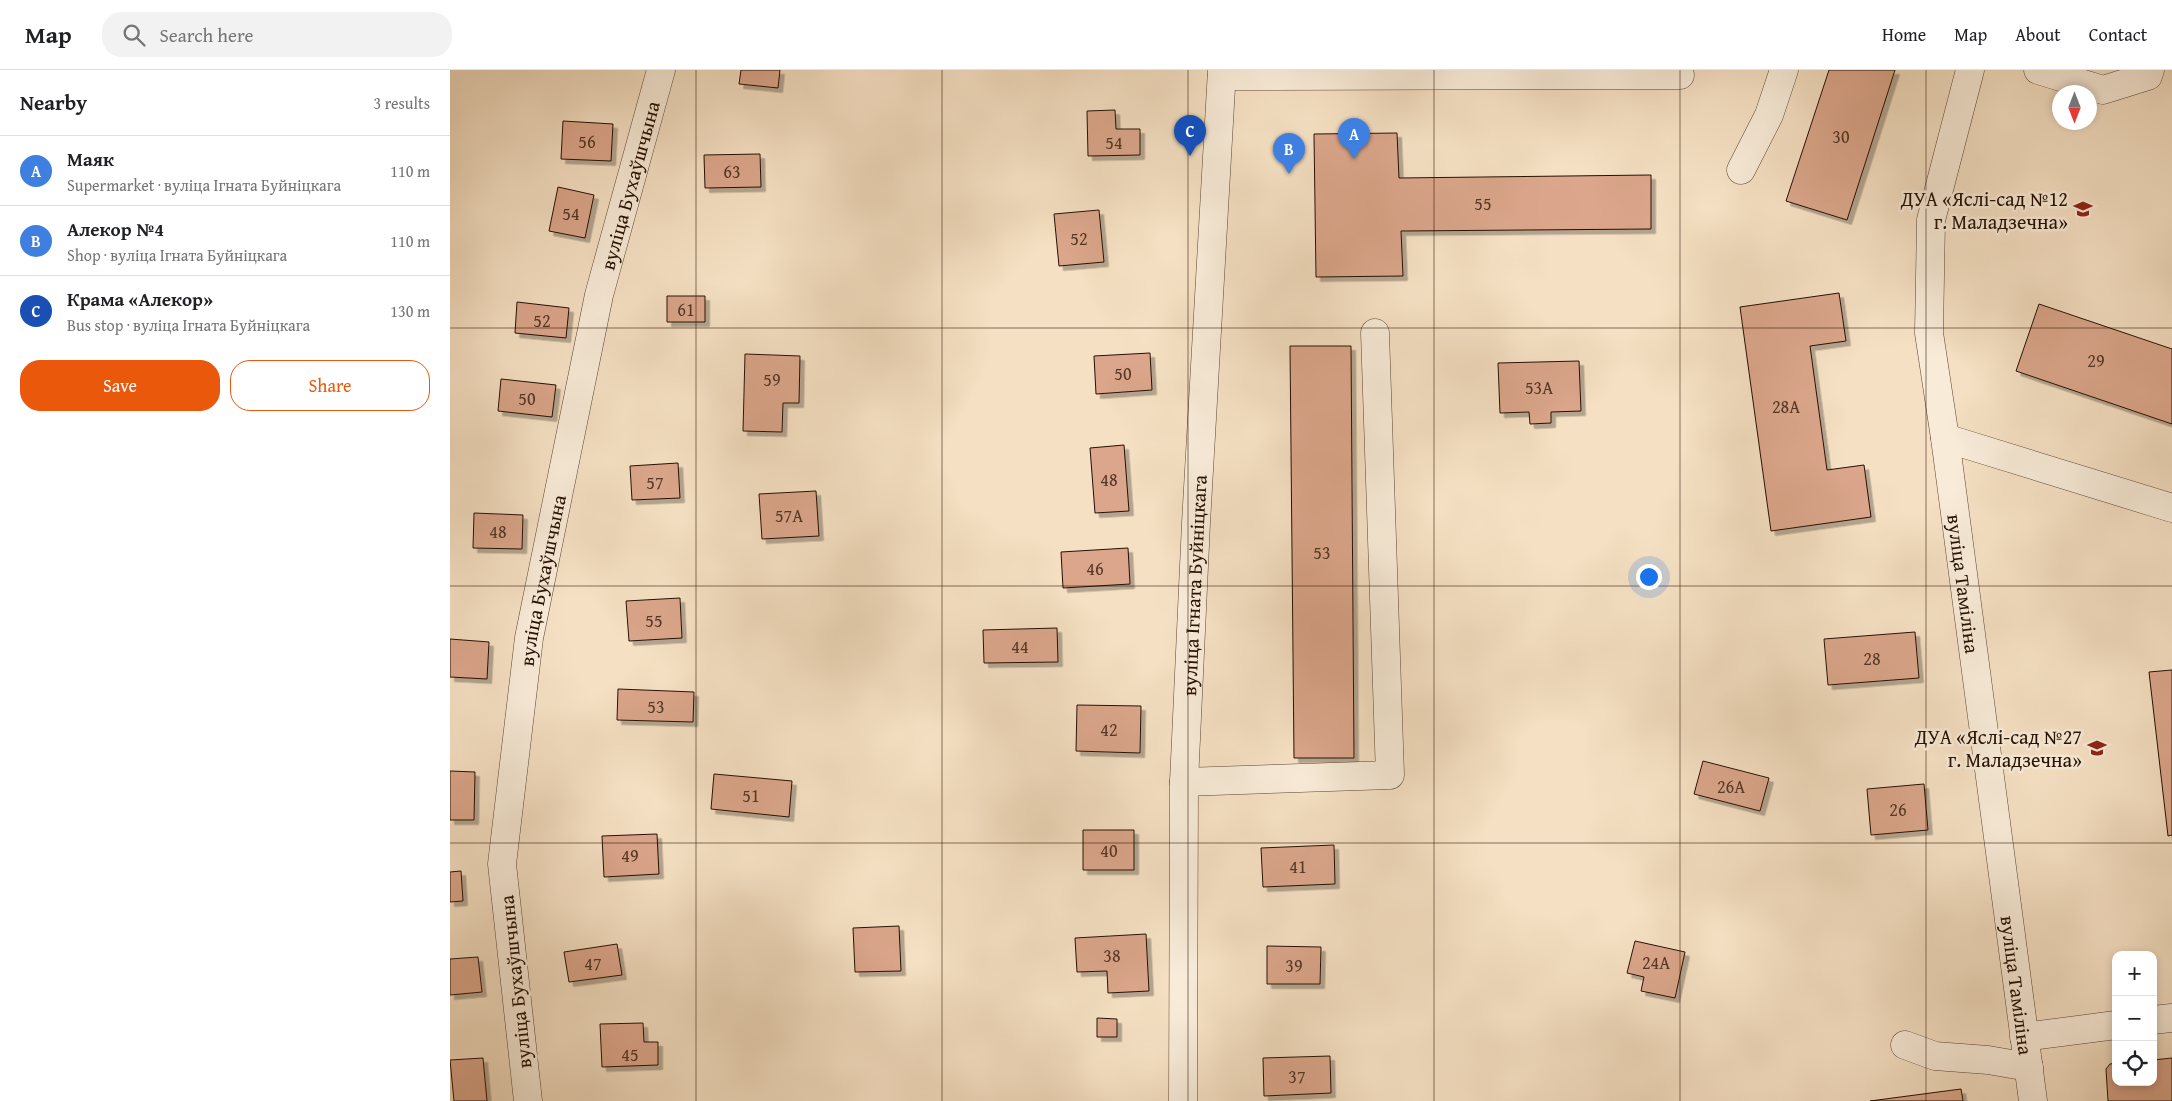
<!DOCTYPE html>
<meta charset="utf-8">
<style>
:root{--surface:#fff;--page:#f2f2f2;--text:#202124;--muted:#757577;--line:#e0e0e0;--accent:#ea580c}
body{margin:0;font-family:"Gentium Book Plus",serif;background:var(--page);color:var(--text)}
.controls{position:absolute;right:15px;bottom:15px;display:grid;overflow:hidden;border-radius:10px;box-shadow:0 2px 8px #0003}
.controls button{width:45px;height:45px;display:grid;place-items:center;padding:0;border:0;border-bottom:1px solid var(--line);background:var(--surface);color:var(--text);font:25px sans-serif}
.compass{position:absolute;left:1602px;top:15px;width:45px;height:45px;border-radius:50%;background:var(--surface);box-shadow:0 2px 8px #0003;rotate:180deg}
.you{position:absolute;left:1198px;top:506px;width:18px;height:18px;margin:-12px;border:4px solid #fff;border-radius:50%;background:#1a73e8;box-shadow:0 0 0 8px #1a73e833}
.badge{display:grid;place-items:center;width:32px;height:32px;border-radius:50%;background:var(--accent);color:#fff;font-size:16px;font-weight:700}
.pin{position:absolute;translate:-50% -41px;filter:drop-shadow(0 1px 2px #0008)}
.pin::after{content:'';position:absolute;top:26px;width:18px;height:15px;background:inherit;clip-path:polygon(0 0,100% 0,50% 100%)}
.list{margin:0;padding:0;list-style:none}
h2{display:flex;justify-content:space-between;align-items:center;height:65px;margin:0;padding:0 20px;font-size:21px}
h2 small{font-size:16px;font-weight:400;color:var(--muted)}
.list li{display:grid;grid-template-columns:32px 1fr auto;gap:15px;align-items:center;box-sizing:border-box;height:70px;padding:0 20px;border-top:1px solid var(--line)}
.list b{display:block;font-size:19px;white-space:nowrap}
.list p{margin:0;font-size:16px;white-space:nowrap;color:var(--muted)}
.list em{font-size:16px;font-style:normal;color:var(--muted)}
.actions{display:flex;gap:10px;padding:15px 20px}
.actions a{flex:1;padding:11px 0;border:1px solid var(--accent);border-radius:20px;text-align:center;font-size:18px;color:var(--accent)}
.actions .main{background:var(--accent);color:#fff}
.icon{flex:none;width:28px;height:28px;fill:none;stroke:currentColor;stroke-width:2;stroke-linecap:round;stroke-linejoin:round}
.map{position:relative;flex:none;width:1722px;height:1031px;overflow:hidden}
header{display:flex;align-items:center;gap:30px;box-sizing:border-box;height:70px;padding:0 25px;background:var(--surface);border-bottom:1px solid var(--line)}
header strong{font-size:24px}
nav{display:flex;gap:28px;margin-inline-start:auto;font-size:18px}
.search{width:350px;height:45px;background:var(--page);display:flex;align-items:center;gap:12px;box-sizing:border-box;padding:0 18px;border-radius:20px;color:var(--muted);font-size:19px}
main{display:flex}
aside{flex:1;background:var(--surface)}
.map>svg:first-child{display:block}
.building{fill:#dba68b;stroke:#261002;filter:url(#shadow)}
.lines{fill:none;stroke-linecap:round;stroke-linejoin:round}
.minor-casing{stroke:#5a4432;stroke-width:29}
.minor{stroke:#f8ebd8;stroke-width:28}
.grid{fill:none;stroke:#261002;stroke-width:1;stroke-opacity:0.55}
.labels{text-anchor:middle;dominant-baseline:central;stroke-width:5;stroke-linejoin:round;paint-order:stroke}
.number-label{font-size:18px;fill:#533624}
.street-label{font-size:20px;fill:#261002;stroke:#f8ebd8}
.poi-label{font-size:20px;fill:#261002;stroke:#f8ebd8;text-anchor:end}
</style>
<header>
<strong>Map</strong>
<div class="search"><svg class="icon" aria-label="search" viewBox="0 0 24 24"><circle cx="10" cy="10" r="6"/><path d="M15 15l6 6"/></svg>Search here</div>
<nav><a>Home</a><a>Map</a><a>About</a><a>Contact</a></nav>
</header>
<main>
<aside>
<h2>Nearby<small>3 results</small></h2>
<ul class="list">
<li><span class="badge" style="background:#3f7fe0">A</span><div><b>Маяк</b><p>Supermarket · вуліца Ігната Буйніцкага</p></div><em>110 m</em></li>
<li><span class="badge" style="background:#3f7fe0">B</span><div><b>Алекор №4</b><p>Shop · вуліца Ігната Буйніцкага</p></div><em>110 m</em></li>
<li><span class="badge" style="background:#1a4fb4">C</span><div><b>Крама «Алекор»</b><p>Bus stop · вуліца Ігната Буйніцкага</p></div><em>130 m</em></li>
</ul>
<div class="actions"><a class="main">Save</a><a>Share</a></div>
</aside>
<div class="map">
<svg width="1722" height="1031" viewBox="0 0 1722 1031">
<defs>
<filter id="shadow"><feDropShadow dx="4.5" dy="4.5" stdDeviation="0" flood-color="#0004"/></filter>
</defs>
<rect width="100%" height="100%" fill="#f5e0c3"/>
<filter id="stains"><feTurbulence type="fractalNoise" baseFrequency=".004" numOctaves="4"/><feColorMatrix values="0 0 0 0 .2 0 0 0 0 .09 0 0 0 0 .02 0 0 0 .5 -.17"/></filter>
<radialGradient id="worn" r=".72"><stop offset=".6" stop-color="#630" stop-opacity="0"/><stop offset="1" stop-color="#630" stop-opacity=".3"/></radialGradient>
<!-- building -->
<path class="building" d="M291,0H330L328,18L289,14Z
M1379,0H1445L1397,150L1336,131Z
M665,40L666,59H690V85L638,86L637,41Z
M113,51L163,54L161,91L111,89Z
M947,63L949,108L1201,105V159L951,161L953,206L866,207L864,64Z
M310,84L311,117L255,118L254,85Z
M108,117L144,125L135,168L99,161Z
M649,140L654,192L609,196L604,144Z
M1389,223L1396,271L1360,276L1377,400L1414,395L1421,447L1321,461L1290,237Z
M217,226H255V252H217Z
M67,232L119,238L116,268L65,263Z
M1589,234L1722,279V354L1566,301Z
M840,276H901L904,688H844Z
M700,283L702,320L646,324L644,286Z
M295,284L350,286L349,333H333L332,362L293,361Z
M1129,291L1131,341L1101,342V353L1080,354L1079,342L1050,343L1048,293Z
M51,309L106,315L102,347L48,341Z
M674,375L679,441L645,443L640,378Z
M228,393L230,428L182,430L180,396Z
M366,421L369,466L312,469L309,424Z
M24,443L73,445L72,479L23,478Z
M678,478L680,514L613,518L611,482Z
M230,528L232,568L179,571L176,531Z
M607,558L608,592L534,593L533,560Z
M1465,562L1469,608L1378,615L1374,569Z
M0,569L39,572L37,609L0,607Z
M1722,600V765L1718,766L1699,602Z
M168,619L244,622L243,652L167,650Z
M627,635L691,636L690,683L626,681Z
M1253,691L1319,708L1310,741L1244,724Z
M0,701L25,702L24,750H0Z
M264,704L342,711L339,747L261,739Z
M1474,714L1478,760L1421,765L1417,719Z
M633,760H684V800H633Z
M207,764L209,804L154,807L152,766Z
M884,775L885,814L813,817L811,778Z
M11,801L13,831L0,832V802Z
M449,856L451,901L405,902L403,858Z
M696,864L699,921L658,923L657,901L627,902L625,868Z
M1185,871L1235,882L1225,928L1191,921L1194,907L1177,903Z
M167,874L172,905L119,912L114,882Z
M817,876L871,877L870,914H817Z
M28,887L32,922L0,925V889Z
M647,948L667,949V967H647Z
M193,953L194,972H208V995L152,997L150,954Z
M880,986L881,1023L814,1026L813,988Z
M33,988L37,1031H4L0,990Z
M1722,988V1031H1658L1656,999L1660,994L1666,993V1012H1703V990Z
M1511,1019L1513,1031H1420Z"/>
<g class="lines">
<!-- minor casing -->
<g class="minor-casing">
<g id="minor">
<path id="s1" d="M1520,0L1481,150L1479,263L1495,368L1583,1031"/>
<path d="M1588,0L1653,20L1698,6L1700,0"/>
<path d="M772,6L1230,5"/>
<path d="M1291,100L1319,45L1334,0"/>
<path d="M1495,368L1722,438"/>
<path d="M734,712L940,705L925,263"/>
<path d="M1703,950L1722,948"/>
<path d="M1574,967L1666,955"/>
<path d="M1455,975L1485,986L1538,990L1579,997"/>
<path id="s2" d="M78,1031L52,794L79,568L149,225L211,0"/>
<path id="s3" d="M733,1031L734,712L746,453L772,0"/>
</g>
</g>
<!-- minor -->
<use href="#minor" class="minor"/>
</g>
<!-- grid -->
<path class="grid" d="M246,0V1031M492,0V1031M738,0V1031M984,0V1031M1230,0V1031M1476,0V1031M0,258H1722M0,516H1722M0,773H1722"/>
<!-- icons -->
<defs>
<g id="school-bare" transform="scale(1.5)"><path d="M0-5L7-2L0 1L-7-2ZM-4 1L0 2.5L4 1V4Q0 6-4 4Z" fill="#8f2418" stroke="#f8ebd8" stroke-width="2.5" paint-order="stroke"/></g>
</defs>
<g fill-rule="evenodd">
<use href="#school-bare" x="1633" y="139"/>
<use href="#school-bare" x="1647" y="678"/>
</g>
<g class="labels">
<!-- number labels -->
<g class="number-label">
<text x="1391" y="66">30</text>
<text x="137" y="71">56</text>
<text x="664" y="72">54</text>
<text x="282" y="101">63</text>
<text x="1033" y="133">55</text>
<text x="121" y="143">54</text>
<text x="629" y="168">52</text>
<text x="236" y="239">61</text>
<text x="92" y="250">52</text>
<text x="1646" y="290">29</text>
<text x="673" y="303">50</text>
<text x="322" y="309">59</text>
<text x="1089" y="317">53А</text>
<text x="77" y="328">50</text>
<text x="1336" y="336">28А</text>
<text x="659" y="409">48</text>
<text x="205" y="412">57</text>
<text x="339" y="445">57А</text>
<text x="48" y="461">48</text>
<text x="872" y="482">53</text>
<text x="645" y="498">46</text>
<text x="204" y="550">55</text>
<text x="570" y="576">44</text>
<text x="1422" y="588">28</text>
<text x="206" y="636">53</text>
<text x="659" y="659">42</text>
<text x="1281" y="716">26А</text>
<text x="301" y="725">51</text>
<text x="1448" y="739">26</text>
<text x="659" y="780">40</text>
<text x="180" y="785">49</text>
<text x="848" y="796">41</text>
<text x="662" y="885">38</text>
<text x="1206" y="892">24А</text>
<text x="143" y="893">47</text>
<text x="844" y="895">39</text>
<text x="180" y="984">45</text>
<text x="847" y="1006">37</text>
</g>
<!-- street labels -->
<g class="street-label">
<text stroke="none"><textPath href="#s2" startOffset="930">вуліца Бухаўшчына</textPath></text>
<text stroke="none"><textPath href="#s2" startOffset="525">вуліца Бухаўшчына</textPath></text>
<text stroke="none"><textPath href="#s1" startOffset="521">вуліца Таміліна</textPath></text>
<text stroke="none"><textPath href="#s3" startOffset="516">вуліца Ігната Буйніцкага</textPath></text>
<text transform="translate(65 912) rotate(-96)">вуліца Бухаўшчына</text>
<text stroke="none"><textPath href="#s1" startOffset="926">вуліца Таміліна</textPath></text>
</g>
<!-- poi labels -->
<g class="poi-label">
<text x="1618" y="128">ДУА «Яслі-сад №12<tspan x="1618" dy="23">г. Маладзечна»</tspan></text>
<text x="1632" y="666">ДУА «Яслі-сад №27<tspan x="1632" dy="23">г. Маладзечна»</tspan></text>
</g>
</g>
<rect width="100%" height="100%" filter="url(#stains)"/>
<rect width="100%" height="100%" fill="url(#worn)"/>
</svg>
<div class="controls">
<button>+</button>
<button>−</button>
<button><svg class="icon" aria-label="locate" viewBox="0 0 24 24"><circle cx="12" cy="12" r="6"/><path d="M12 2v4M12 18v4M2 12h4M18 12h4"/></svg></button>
</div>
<svg class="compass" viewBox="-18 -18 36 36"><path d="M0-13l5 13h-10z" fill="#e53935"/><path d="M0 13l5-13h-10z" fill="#757577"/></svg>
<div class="you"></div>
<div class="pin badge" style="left:904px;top:89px;background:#3f7fe0">A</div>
<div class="pin badge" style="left:839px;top:104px;background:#3f7fe0">B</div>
<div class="pin badge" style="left:740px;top:86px;background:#1a4fb4">C</div>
</div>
</main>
